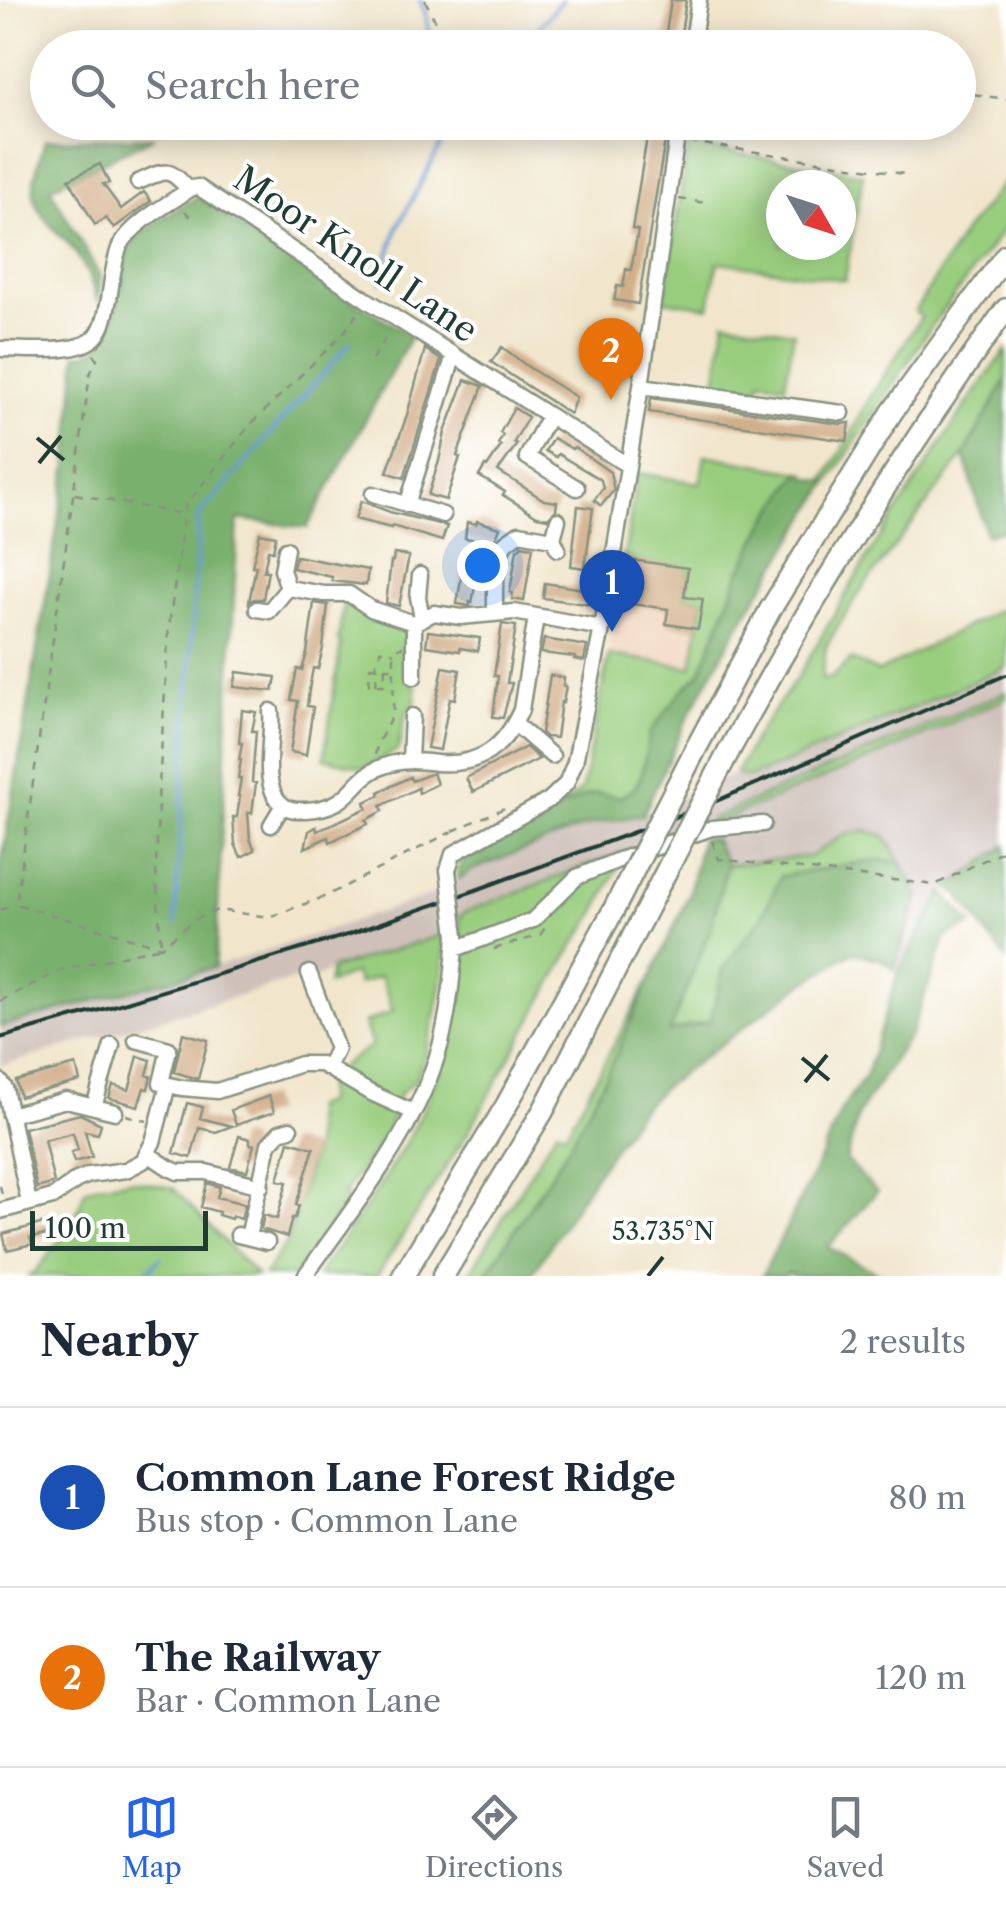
<!DOCTYPE html>
<meta charset="utf-8">
<style>
:root{--surface:#fff;--page:#f2f2f3;--text:#1f2937;--muted:#747a83;--line:#e0e1e3;--accent:#2563eb}
body{margin:0;font-family:"Libre Caslon Text",serif;background:var(--page);color:var(--text)}
.compass{position:absolute;left:766px;top:170px;width:90px;height:90px;border-radius:50%;background:var(--surface);box-shadow:0 5px 25px #0003;rotate:129deg}
.scale{position:absolute;left:30px;bottom:25px;width:178px;box-sizing:border-box;padding-left:10px;border:5px solid #1f3d34;border-top:0;font-size:28px;line-height:35px;white-space:nowrap;color:#1f3d34;-webkit-text-stroke:8px #fff;paint-order:stroke}
.you{position:absolute;left:482px;top:565px;width:35px;height:35px;margin:-25px;border:8px solid #fff;border-radius:50%;background:#1a73e8;box-shadow:0 0 0 15px #1a73e833}
.badge{display:grid;place-items:center;width:65px;height:65px;border-radius:50%;background:var(--accent);color:#fff;font-size:32px;font-weight:700}
.pin{position:absolute;translate:-50% -82px;filter:drop-shadow(0 2px 5px #0008)}
.pin::after{content:'';position:absolute;top:52px;width:35px;height:30px;background:inherit;clip-path:polygon(0 0,100% 0,50% 100%)}
.list{margin:0;padding:0;list-style:none}
h2{display:flex;justify-content:space-between;align-items:center;height:130px;margin:0;padding:0 40px;font-size:42px}
h2 small{font-size:32px;font-weight:400;color:var(--muted)}
.list li{display:grid;grid-template-columns:65px 1fr auto;gap:30px;align-items:center;box-sizing:border-box;height:180px;padding:0 40px;border-top:2px solid var(--line)}
.list b{display:block;font-size:38px;white-space:nowrap}
.list p{margin:0;font-size:32px;white-space:nowrap;color:var(--muted)}
.list em{font-size:32px;font-style:normal;color:var(--muted)}
.icon{flex:none;width:55px;height:55px;fill:none;stroke:currentColor;stroke-width:2;stroke-linecap:round;stroke-linejoin:round}
.map{position:relative;flex:none;width:1006px;height:1276px;overflow:hidden}
.search{position:absolute;background:var(--surface);box-shadow:0 5px 25px #0003;left:30px;right:30px;top:30px;height:110px;display:flex;align-items:center;gap:25px;box-sizing:border-box;padding:0 35px;border-radius:55px;color:var(--muted);font-size:38px}
.sheet{height:490px;background:var(--surface)}
nav{display:flex;justify-content:space-around;align-items:center;box-sizing:border-box;height:140px;border-top:2px solid var(--line);background:var(--surface);font-size:28px;color:var(--muted)}
nav a{display:grid;justify-items:center;gap:5px}
nav .on{color:var(--accent)}
.map>svg:first-child{display:block}
.built{fill:#f2d5bd}
.industrial{fill:#cfc1ba}
.green{fill:#99cd7e;stroke:#5c8559;stroke-width:2.5;fill-rule:evenodd}
.forest{fill:#7ab06d;stroke:#4c7650;stroke-width:2.5}
.lines{fill:none;stroke-linecap:round;stroke-linejoin:round}
.stream{stroke:#6a9cd5;stroke-width:4}
.building{fill:#d2ae89}
.minor-casing{stroke:#889280;stroke-width:19}
.highway-casing{stroke:#889280;stroke-width:25}
.path{stroke:#889280;stroke-width:2.5;stroke-dasharray:8 8;stroke-linecap:butt}
.minor{stroke:#fff;stroke-width:14}
.highway{stroke:#fff;stroke-width:20}
.rail{stroke:#1f3d34;stroke-width:4}
.minor-bridge-casing{stroke:#889280;stroke-width:19;stroke-linecap:butt}
.highway-bridge-casing{stroke:#889280;stroke-width:25;stroke-linecap:butt}
.minor-bridge{stroke:#fff;stroke-width:14}
.highway-bridge{stroke:#fff;stroke-width:20}
.ticks{fill:none;stroke:#1f3d34;stroke-width:4}
.labels{text-anchor:middle;dominant-baseline:central;stroke-width:8;stroke-linejoin:round;paint-order:stroke}
.street-label{font-size:35px;fill:#1f3d34;stroke:#fff}
.ticks-label{font-size:25px;text-anchor:middle;fill:#1f3d34;stroke:#fff;stroke-width:8;stroke-linejoin:round;paint-order:stroke}
</style>
<div class="map">
<svg width="1006" height="1276" viewBox="0 0 1006 1276">
<rect width="100%" height="100%" fill="#fff"/>
<filter id="ink" filterUnits="userSpaceOnUse"><feTurbulence type="fractalNoise" baseFrequency=".01" numOctaves="2"/><feDisplacementMap in="SourceGraphic" scale="20" xChannelSelector="R" yChannelSelector="G"/><feConvolveMatrix kernelMatrix="1 2 1 2 8 2 1 2 1" color-interpolation-filters="sRGB"/></filter>
<filter id="wash" filterUnits="userSpaceOnUse"><feTurbulence type="fractalNoise" baseFrequency=".0048" numOctaves="4" result="noise"/><feDisplacementMap in="SourceGraphic" scale="40" xChannelSelector="R" yChannelSelector="G"/><feGaussianBlur stdDeviation="2.25" result="paint"/><feColorMatrix in="noise" values="0 0 0 0 0 0 0 0 0 0 0 0 0 0 0 0 0 1.4 0 .05"/><feComposite in="paint" operator="in"/></filter>
<g filter="url(#wash)">
<rect width="100%" height="100%" fill="#f1e6cc"/>
<!-- built -->
<path class="built" d="M624,559L688,568L703,599L692,667L609,655Z"/>
<!-- industrial -->
<path class="industrial" d="M1006,667V692L711,819L466,912L440,936L331,969L306,985L297,980L290,981L0,1066V1027L215,967L441,892L472,870L591,824L643,815L736,773L747,777L779,766Z
M1006,698V846L943,892L898,973L894,969L919,895L885,836H842L811,856L727,865L714,839H701L708,826L886,752Z"/>
<!-- green -->
<path class="green" d="M688,145L863,174L845,280L718,262L709,307L664,300ZM781,185H841V245H781Z
M1006,179V226L931,327L829,482L824,480L850,437L865,406L921,317L915,311L964,232Z
M725,321L794,332L785,385L761,380L759,388L716,384Z
M1006,350V380L964,455L859,593L826,646L822,679L831,678L852,659L878,672L1006,606V667L779,766L747,777L736,773L757,734L798,677L870,553L965,407Z
M705,455L800,472L764,525L740,572L700,674L681,692L645,756L642,773L635,788L620,797C585,791 577,800 548,816L582,789L609,655L692,667L703,600L684,597L688,569L624,559L637,473L700,483Z
M347,602L406,631L410,647V683L416,686L415,702L405,716L398,750L364,768L324,758L341,644L338,641L344,603Z
M1006,692V698L886,752L708,826L711,819Z
M864,830L885,836L901,862L876,860L781,876L762,917L724,967L710,1021L668,1032L710,930L727,865L811,856L842,836Z
M626,851L594,915L569,953L468,1132L377,1276H317C373,1195 435,1116 455,1017C461,984 460,950 460,917L465,912Z
M445,931L443,975L436,1013L425,1057L415,1081L400,1093L388,1131L344,1193L347,1201L295,1276H264L289,1238L314,1148L313,1107L326,1102V1077L372,1045L364,1023L393,1011L380,976L359,984L354,973L328,984L331,969L439,936Z
M654,971L606,1076L566,1151L485,1276H468L557,1129L566,1133Z
M131,1180L173,1188L257,1276H29L35,1272L73,1224L85,1190L97,1185Z"/>
<!-- forest -->
<path class="forest" d="M155,137L50,188L101,278L98,302C93,283 86,267 75,252C62,234 37,217 34,195C32,177 41,157 45,140Z
M198,196C265,249 339,291 411,336L307,528L238,519L215,967L0,1027V871L68,464L77,354C126,353 114,269 134,242C147,224 179,208 198,196Z
M1006,380V529L986,535L964,455Z
M800,472L806,473V477L829,482L735,632L687,719L643,815L591,824L472,870L459,879L457,870L462,861L584,796L598,793L620,797L635,788L642,773L650,732L681,692L700,673L740,572L764,525Z
M701,839H714L727,865L710,930L669,1032L710,1021L724,967L762,917L781,876L876,860L901,862L919,895L894,969L882,960L853,952L798,987L665,1086L641,1109L593,1178L531,1276H485L566,1151L606,1076L689,894Z
M1006,846V959L958,894L948,888Z
M943,892L972,925L946,936L911,1033L859,1113L846,1160L877,1192L828,1247L883,1276H794L789,1273L785,1276H762L814,1172L842,1109L866,1075L898,973Z"/>
<g class="lines">
<!-- stream -->
<path class="stream" d="M420,0L426,14L431,48
M515,48L539,28L562,0
M381,281L397,228L453,122
M175,924L199,515L350,343
M144,1276L160,1258"/>
</g>
<g id="blocks">
<!-- building -->
<path class="building" d="M671,0H686L679,48L664,46Z
M648,131L666,134L638,304L614,300L617,286L623,287L626,269L631,270L638,230L632,229Z
M100,164L109,183L103,184L121,209L144,192L151,201L114,228L106,218L95,225L69,179Z
M502,347L528,367L576,397L570,414L491,362Z
M425,349L441,360L404,478L387,472L407,415Z
M465,380L483,386L457,456L460,457L446,500L428,495L439,461L445,432Z
M651,398L841,424L850,423L847,441L649,412Z
M514,408L528,417L514,442L517,444L498,471L544,500L557,502L556,510L548,518L537,516L503,495L505,492L479,476L485,466L487,467L501,446L498,444L503,435L500,433Z
M553,438L572,449L574,447L610,472L614,490L601,506L594,500L603,488L601,480L558,454L556,457L545,451Z
M361,501L390,512L447,526L442,541L392,526L391,528L355,519Z
M578,506L593,508L585,568L571,566Z
M477,521L500,528L493,543L465,538L467,522L476,524Z
M260,533L276,536L273,551L268,550L264,571H268L263,599H254L249,602L256,566H252Z
M521,545L533,547L524,601L512,599L513,593L510,592L517,549H519Z
M394,554L409,556L399,606L386,603L391,561H393Z
M296,556L368,570L366,585L332,581V577L293,568Z
M624,559L688,568L684,597L703,599L698,629L666,624L668,609L618,602Z
M463,567L478,570L472,603L470,602V606L457,604Z
M545,583L596,591L593,605L543,598Z
M314,603L328,605L323,648L318,669L313,668L309,690L307,706L313,707L306,755L290,752L298,701L291,700L297,669L302,670L307,653Z
M502,624L516,626L507,683H512L503,718L493,717L498,676H494Z
M428,631L480,638L478,651L460,648V651L426,646Z
M544,639L587,646L584,661L574,659L575,657L541,653Z
M443,667L460,670L455,699L450,698L440,750L427,748Z
M237,672L276,677L273,691L234,687Z
M550,675L564,678L563,686H566L563,703L561,702L556,738L546,737L541,733Z
M242,710L256,712L252,731H256L252,782L256,783L252,813H248L250,839L255,850L241,857L235,844L233,817H237L240,796H238L241,778H238L241,760H239L242,743H239Z
M526,747L539,759L473,792L466,778Z
M433,773L437,784L419,793L418,788L381,806L383,811L366,820L368,824L330,842L328,837L305,848L309,831L316,827L317,831L367,808L365,802L380,795L379,792L410,777L412,781Z
M183,1033L208,1040L198,1079L174,1072Z
M138,1056L151,1060L147,1075L151,1076L148,1089L144,1088L138,1106L109,1098L113,1085L129,1090Z
M76,1065L80,1081L20,1097L16,1081Z
M269,1096L274,1112L236,1125L231,1110Z
M187,1103L203,1107L200,1118L232,1126L216,1132L199,1128L191,1158L174,1153Z
M80,1114L101,1124L98,1134L85,1131L92,1157L74,1162L71,1152L78,1150L73,1133L44,1140L54,1183L37,1188L24,1128Z
M239,1136L250,1139V1144L254,1145L247,1171L230,1167Z
M289,1141L314,1148L296,1205L299,1206L295,1218H292L287,1237L261,1229L264,1215L277,1219L287,1182L278,1180Z
M207,1183L220,1187L217,1197L245,1204L241,1219L232,1216L231,1219L218,1215L219,1212L201,1207Z
M48,1222L50,1234L30,1238L32,1244L7,1250L3,1234Z"/>
</g>
</g>
<g filter="url(#ink)">
<use href="#blocks" fill-opacity="0" stroke="#889280" stroke-width="2.5"/>
<g class="lines">
<!-- minor casing -->
<g class="minor-casing">
<path id="minor" d="M692,48L699,0
M138,182C166,170 168,166 189,190
M0,349C25,349 81,356 97,335C105,325 106,312 109,299C112,282 113,262 120,246C132,223 170,203 192,188L198,187L367,300L627,465
M618,353L645,356
M641,386L842,413
M549,416L527,457L577,488
M373,494L443,515
M407,505L454,355
M286,549L282,570L288,588
M558,549L553,539L558,520
M420,575L418,597L422,618
M288,588L324,594H349L371,609L414,623L434,613L461,617L514,612L602,628
M257,609L269,611L288,588
M495,612V587L500,554L505,543L519,533L553,539
M414,677V623
M271,711C274,737 258,788 284,806C291,811 298,810 306,810C356,807 348,779 384,766C402,759 419,761 437,763C480,766 504,748 521,710L536,617
M515,724L552,756
M410,761L412,716
M271,825L283,805
M448,870L453,854L549,800L566,784L575,762L602,628L641,386L679,122
M455,949L533,920L577,877L616,861L712,828L763,824
M309,973L337,1049L328,1067
M136,1040L169,1049L161,1083L182,1088L217,1091L301,1064H321L369,1092L413,1112
M0,1081L5,1088L29,1203
M94,1107L112,1045
M10,1115L66,1100L115,1112
M148,1154L169,1168L178,1172H206L261,1186
M0,1211L53,1197L77,1180L89,1175L126,1170L143,1161L153,1142L168,1085
M238,1235L267,1242
M248,1237L269,1144L280,1132L290,1129
M305,1276C354,1206 419,1127 441,1043C450,1007 453,972 456,936"/>
</g>
<!-- highway casing -->
<g class="highway-casing">
<path id="highway" d="M729,751C812,598 905,450 1006,309
M694,752L770,610L892,412L1006,255
M403,1276L506,1106L613,911
M443,1276L543,1111L671,862"/>
</g>
<!-- path -->
<path class="path" d="M425,0L439,29V48
M958,92L1006,99
M617,122L666,131
M689,142L905,174
M679,199L707,203
M185,211L194,221
M94,354L97,359L90,374L16,904L161,947L193,921L217,910L269,917L324,897L451,832L455,838
M372,359L390,332
M75,494L183,514
M385,668L384,685H369L370,667C378,668 385,668 393,668
M376,685L377,668L376,662L380,655V650H388L394,653
M375,755L377,745L393,714L394,655L397,649L403,646
M453,831L509,806
M712,841L719,859L935,885L1006,849
M0,910L15,904
M494,949L540,935L545,928
M0,1001L61,970L161,947L156,872L158,802L169,626L185,506L250,425L342,335L360,310
M126,1115L147,1121
M0,1186L3,1199"/>
<!-- minor -->
<use href="#minor" class="minor"/>
<!-- highway -->
<use href="#highway" class="highway"/>
<!-- rail -->
<path class="rail" d="M0,1038L107,1008L347,935L476,890L705,806L1006,675"/>
<!-- minor-bridge casing -->
<g class="minor-bridge-casing">
<path id="minor-bridge" d="M448,870L456,936"/>
</g>
<!-- highway-bridge casing -->
<g class="highway-bridge-casing">
<path id="highway-bridge" d="M671,862L729,751
M613,911L694,752"/>
</g>
<!-- minor-bridge -->
<use href="#minor-bridge" class="minor-bridge"/>
<!-- highway-bridge -->
<use href="#highway-bridge" class="highway-bridge"/>
</g>
</g>
<!-- ticks -->
<path class="ticks" d="M37,438L64,460M39,463L61,436M802,1058L829,1080M805,1082L827,1055M648,1276L663,1257"/>
<g class="labels">
<!-- street labels -->
<g class="street-label">
<text transform="translate(356 254) rotate(34)">Moor Knoll Lane</text>
</g>
</g>
<g class="ticks-label">
<text x="663" y="1240">53.735°N</text>
</g>
</svg>
<svg class="compass" viewBox="-18 -18 36 36"><path d="M0-13l5 13h-10z" fill="#e53935"/><path d="M0 13l5-13h-10z" fill="#747a83"/></svg>
<div class="scale">100 m</div>
<div class="you"></div>
<div class="pin badge" style="left:612px;top:632px;background:#1a4fb4">1</div>
<div class="pin badge" style="left:611px;top:400px;background:#e8710a">2</div>
<div class="search"><svg class="icon" aria-label="search" viewBox="0 0 24 24"><circle cx="10" cy="10" r="6"/><path d="M15 15l6 6"/></svg>Search here</div>
</div>
<section class="sheet">
<h2>Nearby<small>2 results</small></h2>
<ul class="list">
<li><span class="badge" style="background:#1a4fb4">1</span><div><b>Common Lane Forest Ridge</b><p>Bus stop · Common Lane</p></div><em>80 m</em></li>
<li><span class="badge" style="background:#e8710a">2</span><div><b>The Railway</b><p>Bar · Common Lane</p></div><em>120 m</em></li>
</ul>
</section>
<nav>
<a class="on"><svg class="icon" aria-label="map" viewBox="0 0 24 24"><path d="M3 6l6-2 6 2 6-2v14l-6 2-6-2-6 2zM9 4v14M15 6v14"/></svg>Map</a>
<a><svg class="icon" aria-label="directions" viewBox="0 0 24 24"><path d="M12 3l9 9-9 9-9-9zM9 14v-3h6M13 9l2 2-2 2"/></svg>Directions</a>
<a><svg class="icon" aria-label="saved" viewBox="0 0 24 24"><path d="M7 4h10v16l-5-4-5 4z"/></svg>Saved</a>
</nav>
